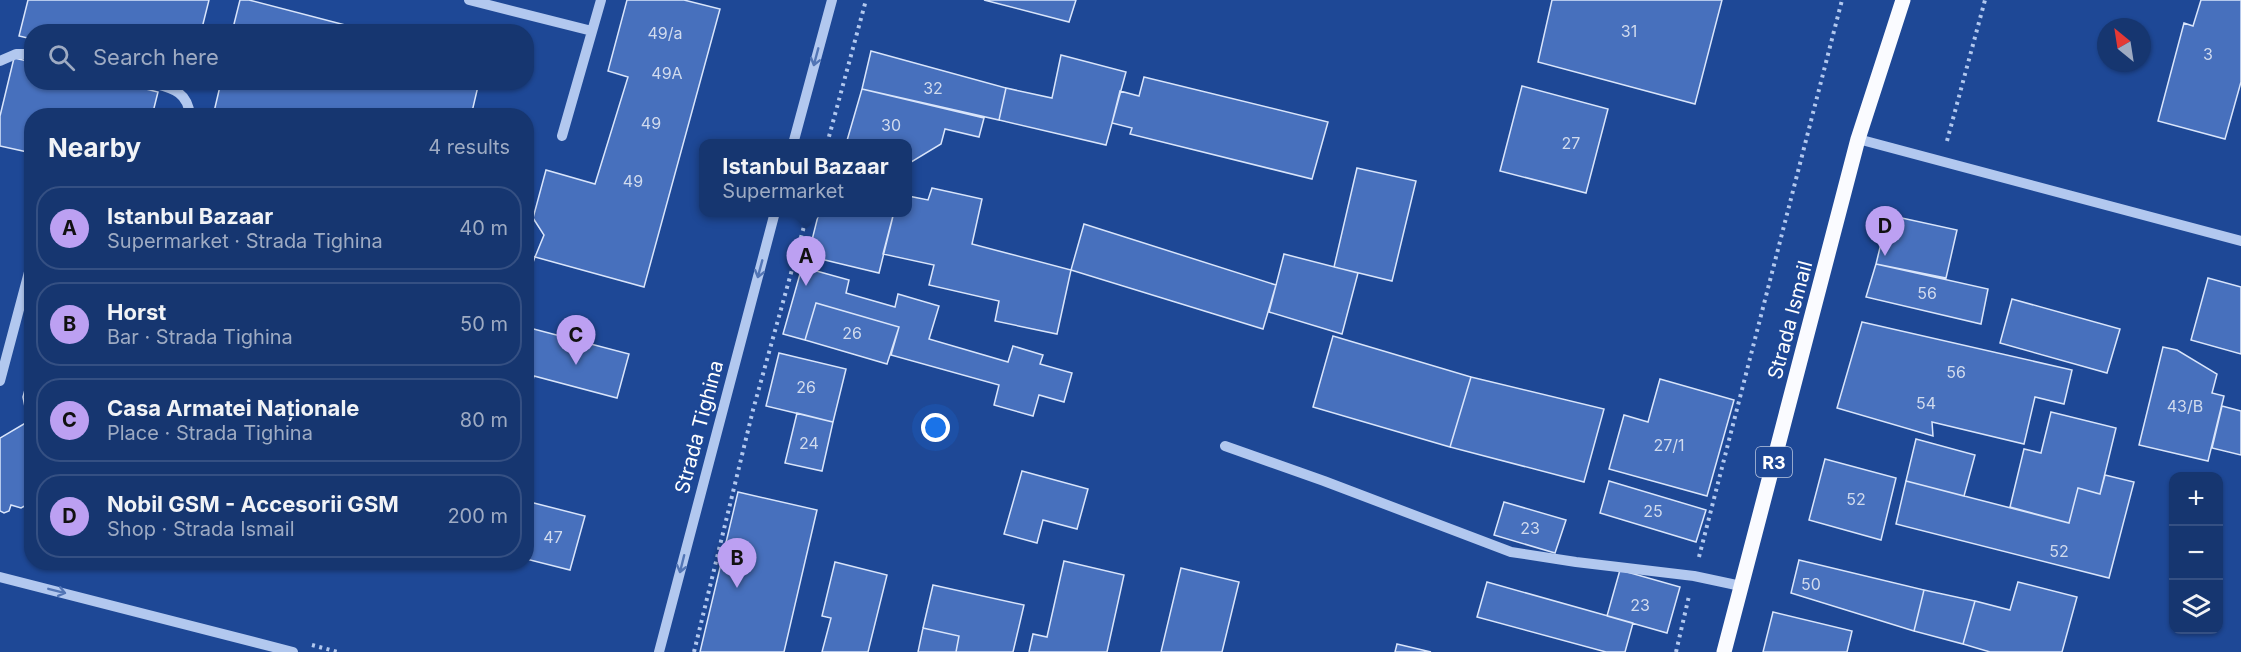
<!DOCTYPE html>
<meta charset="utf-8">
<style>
:root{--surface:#163670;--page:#1f3e75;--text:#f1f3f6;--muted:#9eabc3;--line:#355083;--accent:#bca0f2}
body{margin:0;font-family:Inter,sans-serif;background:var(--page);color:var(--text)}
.controls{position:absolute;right:18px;bottom:18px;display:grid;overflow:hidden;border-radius:12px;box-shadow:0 2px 4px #0004}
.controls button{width:54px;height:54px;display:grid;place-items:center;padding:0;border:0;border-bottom:2px solid var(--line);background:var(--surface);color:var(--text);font:30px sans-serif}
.compass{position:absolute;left:2097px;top:18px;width:54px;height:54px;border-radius:50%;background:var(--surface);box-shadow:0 2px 4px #0004;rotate:330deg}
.you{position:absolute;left:936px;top:428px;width:21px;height:21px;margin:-15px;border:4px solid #fff;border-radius:50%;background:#1a73e8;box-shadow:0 0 0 9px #1a73e833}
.badge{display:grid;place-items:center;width:39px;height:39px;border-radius:50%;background:var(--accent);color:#111;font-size:20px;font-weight:700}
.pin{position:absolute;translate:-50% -50px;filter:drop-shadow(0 2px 3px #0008)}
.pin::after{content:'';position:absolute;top:32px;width:21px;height:18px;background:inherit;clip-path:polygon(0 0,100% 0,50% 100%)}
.popup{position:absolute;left:699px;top:139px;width:213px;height:78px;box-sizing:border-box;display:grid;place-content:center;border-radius:12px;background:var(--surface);filter:drop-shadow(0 2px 4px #0005);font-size:20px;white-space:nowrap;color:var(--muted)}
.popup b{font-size:22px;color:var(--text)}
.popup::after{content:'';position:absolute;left:50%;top:100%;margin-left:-12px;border:12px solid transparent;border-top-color:var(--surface)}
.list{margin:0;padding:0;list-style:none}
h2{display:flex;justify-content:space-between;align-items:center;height:78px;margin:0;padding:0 24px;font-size:26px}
h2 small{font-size:20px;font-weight:400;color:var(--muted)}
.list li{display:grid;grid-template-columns:39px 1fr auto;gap:18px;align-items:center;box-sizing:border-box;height:84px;margin:0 12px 12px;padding:0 12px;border:2px solid var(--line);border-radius:24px}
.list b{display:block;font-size:22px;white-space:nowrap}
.list p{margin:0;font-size:20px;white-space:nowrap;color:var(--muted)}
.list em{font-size:20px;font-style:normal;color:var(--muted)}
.icon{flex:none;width:33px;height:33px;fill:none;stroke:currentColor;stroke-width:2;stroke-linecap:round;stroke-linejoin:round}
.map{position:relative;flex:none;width:2241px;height:652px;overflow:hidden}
.search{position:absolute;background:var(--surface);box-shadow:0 2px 4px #0004;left:24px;top:24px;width:510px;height:66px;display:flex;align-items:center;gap:15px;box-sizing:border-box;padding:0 21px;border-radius:24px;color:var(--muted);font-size:22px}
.panel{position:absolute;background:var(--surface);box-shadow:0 2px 4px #0004;left:24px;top:108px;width:510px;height:462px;border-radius:24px}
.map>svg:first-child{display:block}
.building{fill:#4770bd;stroke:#d9e5fb;stroke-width:1.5}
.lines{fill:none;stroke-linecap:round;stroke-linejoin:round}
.path{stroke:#b2c8ef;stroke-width:4;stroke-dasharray:3 4.5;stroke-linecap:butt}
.minor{stroke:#b2c8ef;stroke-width:10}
.major{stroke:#fafbff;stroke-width:15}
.oneway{stroke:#5275b5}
.labels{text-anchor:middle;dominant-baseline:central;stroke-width:4.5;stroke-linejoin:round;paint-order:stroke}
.number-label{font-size:16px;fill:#d1dbee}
.shield{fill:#1e4896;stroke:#bcc8e0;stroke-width:1.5}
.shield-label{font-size:18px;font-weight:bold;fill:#fff}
.street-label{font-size:20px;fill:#fff;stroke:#1e4896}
</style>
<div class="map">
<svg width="2241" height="652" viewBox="0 0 2241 652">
<rect width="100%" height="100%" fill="#1e4896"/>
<!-- building -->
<path class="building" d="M28,0H209L201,32H32V39L19,36Z
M240,0H249L372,32H232Z
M627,0H684L720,9L644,287L535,257L544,235L533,218L546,170L595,184L628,77L608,71Z
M984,0H1076L1069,22Z
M1552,0H1722L1695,104L1538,62Z
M2201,0H2241V82L2225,139L2158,121L2184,23L2193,26Z
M871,51L1006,88L999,120L862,89Z
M1061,55L1126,72L1106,145L999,120L1006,88L1052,98Z
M14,58L32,62V82H118L158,92L152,116H32V153L0,146V116Z
M1144,77L1328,122L1312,179L1130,134L1132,128L1112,123L1120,91L1139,96Z
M221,82H479L471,116H213Z
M1522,86L1608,109L1586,193L1500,171Z
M862,89L984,118L979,137L945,129L941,144L908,164V144H846Z
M1357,168L1416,181L1392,281L1334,267Z
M932,188L982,199L972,244L1071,270L1057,334L995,321L999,301L929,285L934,265L883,254L894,212H908V196L928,200Z
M819,212H894L879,273L808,256Z
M1888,215L1957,230L1946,278L1876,264Z
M1084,224L1276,285L1263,329L1071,270Z
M526,253L535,257L526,282Z
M1284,254L1358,273L1342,334L1269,312Z
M1876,264L1988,289L1981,324L1866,297Z
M802,267L849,280L846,293L895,307L898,294L939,306L929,339L1008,362L1013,346L1043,355L1040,364L1072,373L1064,402L1039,395L1033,416L994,405L999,385L891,355L899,327L816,303L805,340L783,334Z
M2208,278L2241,287V354L2191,340Z
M2012,299L2120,329L2107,373L2000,343Z
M816,303L899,327L887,364L805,340Z
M1862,322L2072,370L2064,404L2035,397L2024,444L1932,422L1933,436L1837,408Z
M526,327L629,354L617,398L534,376L526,406Z
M1333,336L1471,377L1450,447L1313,407Z
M2163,347L2177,350L2217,374L2212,393L2224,396L2208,461L2139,445Z
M779,353L846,369L833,422L766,406Z
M1471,377L1604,409L1584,482L1450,447Z
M1660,379L1734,400L1707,496L1609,469L1624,415L1648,422Z
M32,385V502L21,508L11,505L9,511L4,513L0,511V438L29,421L30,415L25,407L23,397L26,386L31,387Z
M2222,406L2241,411V455L2212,448Z
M2051,412L2116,428L2100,494L2078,488L2069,523L2010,507L2024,449L2041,453Z
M797,413L833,422L822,471L785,463Z
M1916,439L1975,455L1964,496L1906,481Z
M1825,459L1896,478L1881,540L1809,520Z
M1022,471L1088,489L1077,529L1043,520L1037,543L1004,534Z
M2105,475L2134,482L2109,578L1896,524L1906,481L2069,523L2078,488L2100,494Z
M1609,481L1706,510L1696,542L1600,513Z
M738,492L817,510L784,652H700Z
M526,501L585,516L570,570L526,559Z
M1504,502L1566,520L1555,553L1494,535Z
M1799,560L1924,590L1914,631L1791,593Z
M1064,561L1124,575L1107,652H1029L1033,634L1047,637Z
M835,562L887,575L868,652H822L831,618L822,616Z
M1181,568L1239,582L1222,652H1161Z
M1620,570L1680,587L1667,633L1607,616Z
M1487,582L1633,623L1625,652H1606L1477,617Z
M2018,582L2077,597L2062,652H1990L1963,644L1975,601L2010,610Z
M933,585L1024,605L1013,652H956L959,636L923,628Z
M1924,590L1975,601L1963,644L1914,631Z
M1773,612L1852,631L1847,652H1763Z
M923,628L959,636L956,652H918Z
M1397,644L1431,652H1395Z"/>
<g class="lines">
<!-- path -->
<path class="path" d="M1947,141L1985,0
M827,144L866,0
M1699,557L1842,0
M312,645L338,652
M694,652L753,410L808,212
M1676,652L1689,596"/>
<!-- minor -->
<path class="minor" d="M469,0L592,31
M0,61L16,54H32
M149,82C170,88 188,90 190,116
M562,136L601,0
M1858,139L2241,241
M793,144L832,0
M0,381L29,272L32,269
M1225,446L1324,481L1511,552L1576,562L1694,576L1741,586
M0,577L293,652
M659,652L775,212"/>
<!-- major -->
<path class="major" d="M1724,652L1858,139L1903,0"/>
</g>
<!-- one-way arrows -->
<defs><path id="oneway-shaft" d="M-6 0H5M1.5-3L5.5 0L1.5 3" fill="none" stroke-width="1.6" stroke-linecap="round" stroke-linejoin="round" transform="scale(1.5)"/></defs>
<g class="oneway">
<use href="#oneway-shaft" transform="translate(816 57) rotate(105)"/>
<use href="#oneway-shaft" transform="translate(760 269) rotate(105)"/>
<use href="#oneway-shaft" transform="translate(682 564) rotate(104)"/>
<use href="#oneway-shaft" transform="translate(57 591) rotate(14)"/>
</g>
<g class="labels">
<!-- number labels -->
<g class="number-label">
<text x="1629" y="31">31</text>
<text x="665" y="33">49/a</text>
<text x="2208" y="54">3</text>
<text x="667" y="73">49A</text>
<text x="933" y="88">32</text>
<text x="651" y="123">49</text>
<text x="891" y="125">30</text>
<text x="1571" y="143">27</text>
<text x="633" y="181">49</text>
<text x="1927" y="293">56</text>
<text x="852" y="333">26</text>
<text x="1956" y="372">56</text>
<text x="806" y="387">26</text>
<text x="1926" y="403">54</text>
<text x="2185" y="406">43/B</text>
<text x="809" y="443">24</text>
<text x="1669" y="445">27/1</text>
<text x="1856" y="499">52</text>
<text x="1653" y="511">25</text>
<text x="1530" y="528">23</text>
<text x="553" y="537">47</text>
<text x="2059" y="551">52</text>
<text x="1811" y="584">50</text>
<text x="1640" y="605">23</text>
</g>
<!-- shield labels -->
<rect class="shield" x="1756" y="447" width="36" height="30" rx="4.5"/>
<g class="shield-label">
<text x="1774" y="462">R3</text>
</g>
<!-- street labels -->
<g class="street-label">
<text transform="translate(1790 320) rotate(-75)">Strada Ismail</text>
<text transform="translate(699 427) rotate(-75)">Strada Tighina</text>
</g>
</g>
</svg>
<div class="controls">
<button>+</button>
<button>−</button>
<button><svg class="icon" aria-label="layers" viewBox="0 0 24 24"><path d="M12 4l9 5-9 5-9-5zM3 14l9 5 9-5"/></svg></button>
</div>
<svg class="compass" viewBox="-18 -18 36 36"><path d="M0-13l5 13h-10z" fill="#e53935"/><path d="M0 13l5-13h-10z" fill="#9eabc3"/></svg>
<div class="you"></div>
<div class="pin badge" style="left:806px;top:286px">A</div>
<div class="popup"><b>Istanbul Bazaar</b>Supermarket</div>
<div class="pin badge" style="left:737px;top:588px">B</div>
<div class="pin badge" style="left:576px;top:365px">C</div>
<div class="pin badge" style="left:1885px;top:256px">D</div>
<div class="search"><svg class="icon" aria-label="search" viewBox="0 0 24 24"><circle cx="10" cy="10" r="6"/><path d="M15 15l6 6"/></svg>Search here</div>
<section class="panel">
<h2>Nearby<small>4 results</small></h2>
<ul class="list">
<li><span class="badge">A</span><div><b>Istanbul Bazaar</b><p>Supermarket · Strada Tighina</p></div><em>40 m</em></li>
<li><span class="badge">B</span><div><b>Horst</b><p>Bar · Strada Tighina</p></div><em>50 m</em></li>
<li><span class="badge">C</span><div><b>Casa Armatei Naționale</b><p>Place · Strada Tighina</p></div><em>80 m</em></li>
<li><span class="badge">D</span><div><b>Nobil GSM - Accesorii GSM</b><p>Shop · Strada Ismail</p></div><em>200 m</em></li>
</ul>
</section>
</div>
